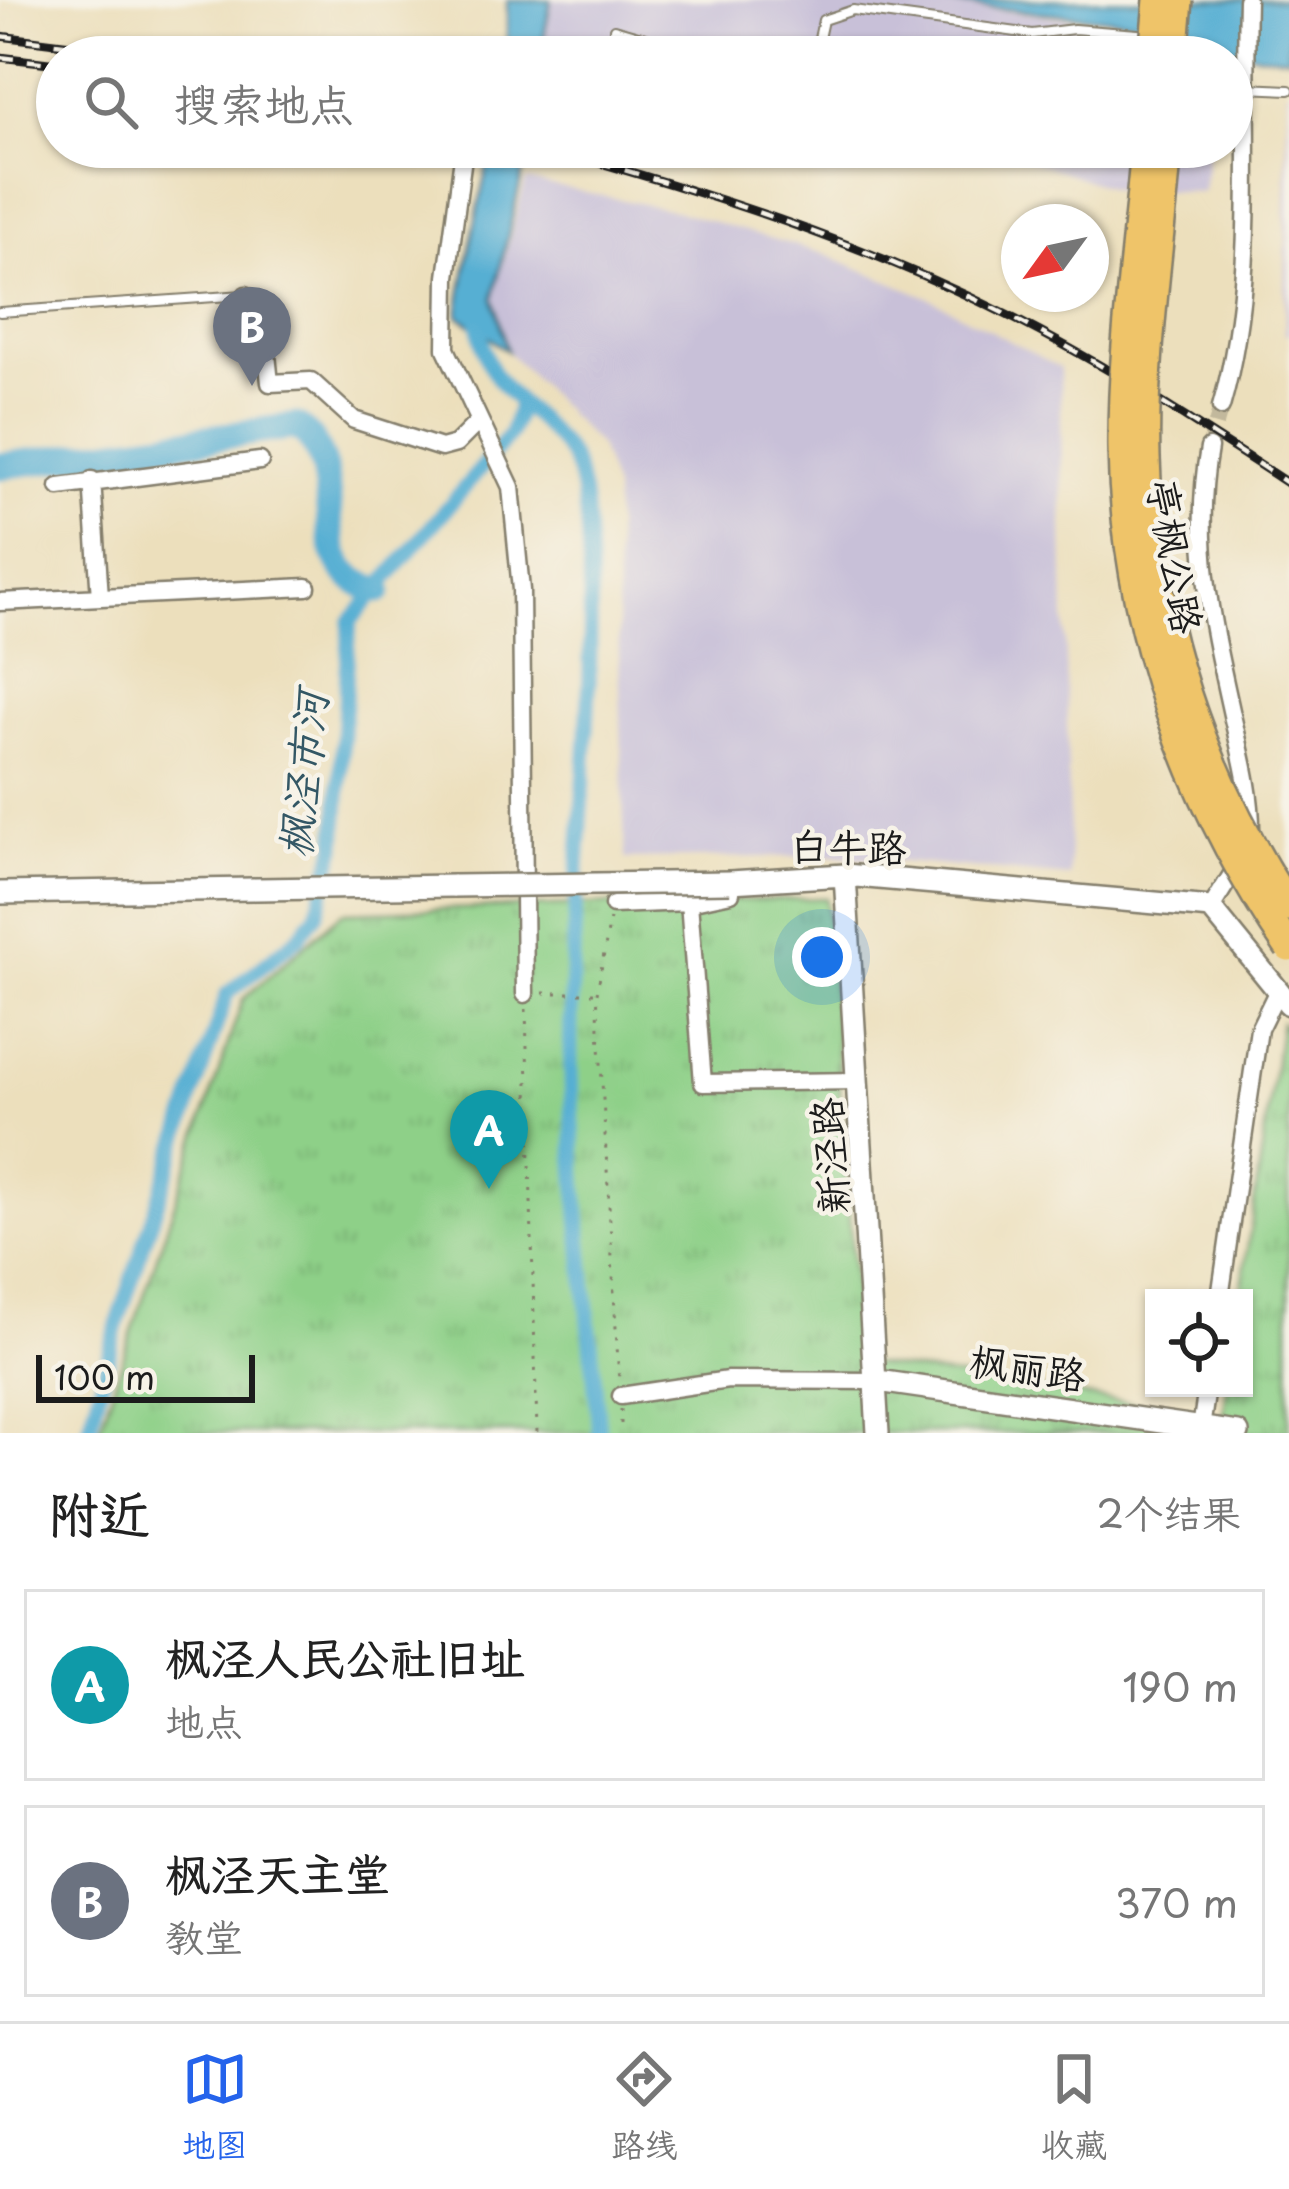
<!DOCTYPE html>
<html lang="zh">
<meta charset="utf-8">
<style>
:root{--surface:#fff;--page:#f2f2f2;--text:#222;--muted:#767676;--line:#e0e0e0;--accent:#2563eb}
body{margin:0;font-family:"Playpen Sans","LXGW WenKai TC",sans-serif;background:var(--page);color:var(--text)}
.controls{position:absolute;right:36px;bottom:36px;display:grid;overflow:hidden;border-radius:0px;box-shadow:0 3px 9px #0004}
.controls button{width:108px;height:108px;display:grid;place-items:center;padding:0;border:0;border-bottom:3px solid var(--line);background:var(--surface);color:var(--text);font:60px sans-serif}
.compass{position:absolute;left:1001px;top:204px;width:108px;height:108px;border-radius:50%;background:var(--surface);box-shadow:0 3px 9px #0004;rotate:237deg}
.scale{position:absolute;left:36px;bottom:30px;width:219px;box-sizing:border-box;padding-left:12px;border:6px solid #1c1c1c;border-top:0;font-size:33px;line-height:42px;white-space:nowrap;color:#1c1c1c;-webkit-text-stroke:9px #f7f3e8;paint-order:stroke}
.you{position:absolute;left:822px;top:957px;width:42px;height:42px;margin:-30px;border:9px solid #fff;border-radius:50%;background:#1a73e8;box-shadow:0 0 0 18px #1a73e833}
.badge{display:grid;place-items:center;width:78px;height:78px;border-radius:50%;background:var(--accent);color:#fff;font-size:39px;font-weight:700}
.pin{position:absolute;translate:-50% -99px;filter:drop-shadow(0 3px 6px #0008)}
.pin::after{content:'';position:absolute;top:63px;width:42px;height:36px;background:inherit;clip-path:polygon(0 0,100% 0,50% 100%)}
.list{margin:0;padding:0;list-style:none}
h2{display:flex;justify-content:space-between;align-items:center;height:156px;margin:0;padding:0 48px;font-size:51px}
h2 small{font-size:39px;font-weight:400;color:var(--muted)}
.list li{display:grid;grid-template-columns:78px 1fr auto;gap:36px;align-items:center;box-sizing:border-box;height:192px;margin:0 24px 24px;padding:0 24px;border:3px solid var(--line);border-radius:0px}
.list b{display:block;font-size:45px;white-space:nowrap}
.list p{margin:0;font-size:39px;white-space:nowrap;color:var(--muted)}
.list em{font-size:39px;font-style:normal;color:var(--muted)}
.icon{flex:none;width:66px;height:66px;fill:none;stroke:currentColor;stroke-width:2;stroke-linecap:round;stroke-linejoin:round}
.map{position:relative;flex:none;width:1289px;height:1433px;overflow:hidden}
.search{position:absolute;background:var(--surface);box-shadow:0 3px 9px #0004;left:36px;right:36px;top:36px;height:132px;display:flex;align-items:center;gap:30px;box-sizing:border-box;padding:0 42px;border-radius:66px;color:var(--muted);font-size:45px}
.sheet{height:588px;background:var(--surface)}
nav{display:flex;justify-content:space-around;align-items:center;box-sizing:border-box;height:168px;border-top:3px solid var(--line);background:var(--surface);font-size:33px;color:var(--muted)}
nav a{display:grid;justify-items:center;gap:6px}
nav .on{color:var(--accent)}
.map>svg:first-child{display:block}
.industrial{fill:#c8c0d8}
.grass{fill:url(#grass-tufts);stroke:#557652;stroke-width:3}
.water{fill:#56afd3;stroke:#396678;stroke-width:3}
.lines{fill:none;stroke-linecap:round;stroke-linejoin:round}
.canal{stroke:#56afd3;stroke-width:15}
.river{stroke:#56afd3;stroke-width:27}
.minor-tunnel{stroke:#c2b89c;stroke-width:16;stroke-dasharray:16 8;stroke-linecap:butt}
.service-casing{stroke:#847e6c;stroke-width:12}
.minor-casing{stroke:#847e6c;stroke-width:21}
.tertiary-casing{stroke:#847e6c;stroke-width:26}
.path{stroke:#847e6c;stroke-width:3;stroke-dasharray:3 9;stroke-linecap:butt}
.service{stroke:#fff;stroke-width:8}
.minor{stroke:#fff;stroke-width:16}
.tertiary{stroke:#fff;stroke-width:21}
.rail-casing{stroke:#1c1c1c;stroke-width:9}
.rail{stroke:#f7f3e8;stroke-width:4.5;stroke-dasharray:14;stroke-linecap:butt}
.tertiary-bridge-casing{stroke:#847e6c;stroke-width:26;stroke-linecap:butt}
.trunk-bridge-casing{stroke:#847e6c;stroke-width:32;stroke-linecap:butt}
.tertiary-bridge{stroke:#fff;stroke-width:21}
.trunk-bridge{stroke:#efc469;stroke-width:27}
.labels{text-anchor:middle;dominant-baseline:central;stroke-width:9;stroke-linejoin:round;paint-order:stroke}
.street-label{font-size:39px;fill:#1c1c1c;stroke:#f7f3e8}
.water-label{font-size:42px;font-style:italic;fill:#335765;stroke:#f7f3e8}
</style>
<div class="map">
<svg width="1289" height="1433" viewBox="0 0 1289 1433">
<defs>
<pattern id="grass-tufts" width="24" height="20" patternUnits="userSpaceOnUse" patternTransform="scale(3)"><rect width="24" height="20" fill="#8ed088"/><path d="M3 7l-1-3M5 7V3M7 7l1-3M15 17l-1-3M17 17v-4M19 17l1-3" fill="none" stroke="#7ab275"/></pattern>
</defs>
<rect width="100%" height="100%" fill="#f7f3e8"/>
<filter id="ink" filterUnits="userSpaceOnUse"><feTurbulence type="fractalNoise" baseFrequency=".00833" numOctaves="2"/><feDisplacementMap in="SourceGraphic" scale="24" xChannelSelector="R" yChannelSelector="G"/><feConvolveMatrix kernelMatrix="1 2 1 2 8 2 1 2 1" color-interpolation-filters="sRGB"/></filter>
<filter id="wash" filterUnits="userSpaceOnUse"><feTurbulence type="fractalNoise" baseFrequency=".004" numOctaves="4" result="noise"/><feDisplacementMap in="SourceGraphic" scale="48" xChannelSelector="R" yChannelSelector="G"/><feGaussianBlur stdDeviation="2.7" result="paint"/><feColorMatrix in="noise" values="0 0 0 0 0 0 0 0 0 0 0 0 0 0 0 0 0 1.4 0 .05"/><feComposite in="paint" operator="in"/></filter>
<g filter="url(#wash)">
<rect width="100%" height="100%" fill="#ecdfbc"/>
<!-- industrial -->
<path class="industrial" d="M551,0H904L1075,19L1074,28L1134,32L1201,57H540Z
M1287,90H1289V335L1285,333Z
M808,147H881L877,162Z
M991,147H1208L1203,192L1113,189Z
M526,180L677,211L821,253L930,298L1060,368L1070,877L836,856L625,859L614,490L599,446L507,351L493,298Z"/>
<!-- grass -->
<path class="grass" d="M826,898L860,1362L1223,1417L1227,1388H1244L1240,1298L1281,1022L1289,1029V1433H98L243,999L343,912Z"/>
<!-- water -->
<path class="water" d="M507,0H551L540,57H507Z
M904,0H1289V57L1258,55L1135,21Z
M491,147H529L493,298L507,351L458,315C466,258 480,203 491,147Z"/>
<g class="lines">
<!-- canal -->
<path class="canal" d="M477,310C484,397 522,392 566,450C581,470 585,503 587,528C601,710 567,890 571,1071C573,1192 590,1313 599,1433
M88,1433L119,1319L227,994L299,937L317,913L336,847L350,622L510,434L519,406"/>
<!-- river -->
<path class="river" d="M0,466L297,426C358,472 295,571 379,590"/>
</g>
</g>
<g filter="url(#ink)">
<g class="lines">
<!-- minor-tunnel -->
<path class="minor-tunnel" d="M1209,448L1221,407"/>
<!-- service casing -->
<g class="service-casing">
<path id="service" d="M614,29L711,57
M1181,46L1201,57
M815,57L823,20L853,10L1032,34L1074,29L1150,35
M1232,79L1245,88L1289,90
M0,312L244,295"/>
</g>
<!-- minor casing -->
<g class="minor-casing">
<path id="minor" d="M463,157L447,277L446,349L511,487L521,590L525,994
M246,295L263,316L270,383L311,381L354,420L441,448L456,444L477,423
M1221,407C1259,275 1243,136 1247,0
M1209,448C1192,541 1212,624 1232,715C1241,754 1252,794 1251,834
M92,480L100,597
M59,487L260,461
M0,602L307,587
M689,902L703,1083L859,1081
M613,905L689,902L731,893L730,882
M1211,908L1242,858
M1220,1298L1259,1029L1278,990
M621,1396L728,1380L878,1381
M1201,1428L1207,1388"/>
</g>
<!-- tertiary casing -->
<g class="tertiary-casing">
<path id="tertiary" d="M845,875L878,1433
M730,882L845,875L1211,908L1289,1004
M0,893L454,886
M878,1381L1238,1433"/>
</g>
<!-- path -->
<path class="path" d="M610,919L597,993L619,1381
M543,993H594
M526,1009L537,1433
M621,1409V1433"/>
<!-- service -->
<use href="#service" class="service"/>
<!-- minor -->
<use href="#minor" class="minor"/>
<!-- tertiary -->
<use href="#tertiary" class="tertiary"/>
<!-- rail casing -->
<g class="rail-casing">
<path id="rail" d="M0,36L166,57
M0,57L57,64
M544,147C702,191 860,241 1007,315C1105,364 1197,424 1289,484"/>
</g>
<!-- rail -->
<use href="#rail" class="rail"/>
<!-- tertiary-bridge casing -->
<g class="tertiary-bridge-casing">
<path id="tertiary-bridge" d="M454,886L730,882"/>
</g>
<!-- trunk-bridge casing -->
<g class="trunk-bridge-casing">
<path id="trunk-bridge" d="M1153,57L1158,0
M1174,57L1179,0
M1145,147C1137,247 1121,349 1122,449C1124,627 1190,803 1289,948
M1168,147C1160,249 1143,356 1146,458C1150,620 1202,772 1289,907"/>
</g>
<!-- tertiary-bridge -->
<use href="#tertiary-bridge" class="tertiary-bridge"/>
<!-- trunk-bridge -->
<use href="#trunk-bridge" class="trunk-bridge"/>
</g>
</g>
<g class="labels">
<!-- street labels -->
<g class="street-label">
<text transform="translate(1177 556) rotate(80)">亭枫公路</text>
<text transform="translate(848 845) rotate(1)">白牛路</text>
<text transform="translate(828 1156) rotate(-94)">新泾路</text>
<text transform="translate(1028 1366) rotate(8)">枫丽路</text>
</g>
<!-- water labels -->
<g class="water-label">
<text transform="translate(301 774) rotate(-84)">枫泾市河</text>
</g>
</g>
</svg>
<div class="controls">
<button><svg class="icon" aria-label="locate" viewBox="0 0 24 24"><circle cx="12" cy="12" r="6"/><path d="M12 2v4M12 18v4M2 12h4M18 12h4"/></svg></button>
</div>
<svg class="compass" viewBox="-18 -18 36 36"><path d="M0-13l5 13h-10z" fill="#e53935"/><path d="M0 13l5-13h-10z" fill="#767676"/></svg>
<div class="scale">100 m</div>
<div class="you"></div>
<div class="pin badge" style="left:489px;top:1189px;background:#0f9aa8">A</div>
<div class="pin badge" style="left:252px;top:386px;background:#6b7280">B</div>
<div class="search"><svg class="icon" aria-label="search" viewBox="0 0 24 24"><circle cx="10" cy="10" r="6"/><path d="M15 15l6 6"/></svg>搜索地点</div>
</div>
<section class="sheet">
<h2>附近<small>2个结果</small></h2>
<ul class="list">
<li><span class="badge" style="background:#0f9aa8">A</span><div><b>枫泾人民公社旧址</b><p>地点</p></div><em>190 m</em></li>
<li><span class="badge" style="background:#6b7280">B</span><div><b>枫泾天主堂</b><p>教堂</p></div><em>370 m</em></li>
</ul>
</section>
<nav>
<a class="on"><svg class="icon" aria-label="map" viewBox="0 0 24 24"><path d="M3 6l6-2 6 2 6-2v14l-6 2-6-2-6 2zM9 4v14M15 6v14"/></svg>地图</a>
<a><svg class="icon" aria-label="directions" viewBox="0 0 24 24"><path d="M12 3l9 9-9 9-9-9zM9 14v-3h6M13 9l2 2-2 2"/></svg>路线</a>
<a><svg class="icon" aria-label="saved" viewBox="0 0 24 24"><path d="M7 4h10v16l-5-4-5 4z"/></svg>收藏</a>
</nav>
